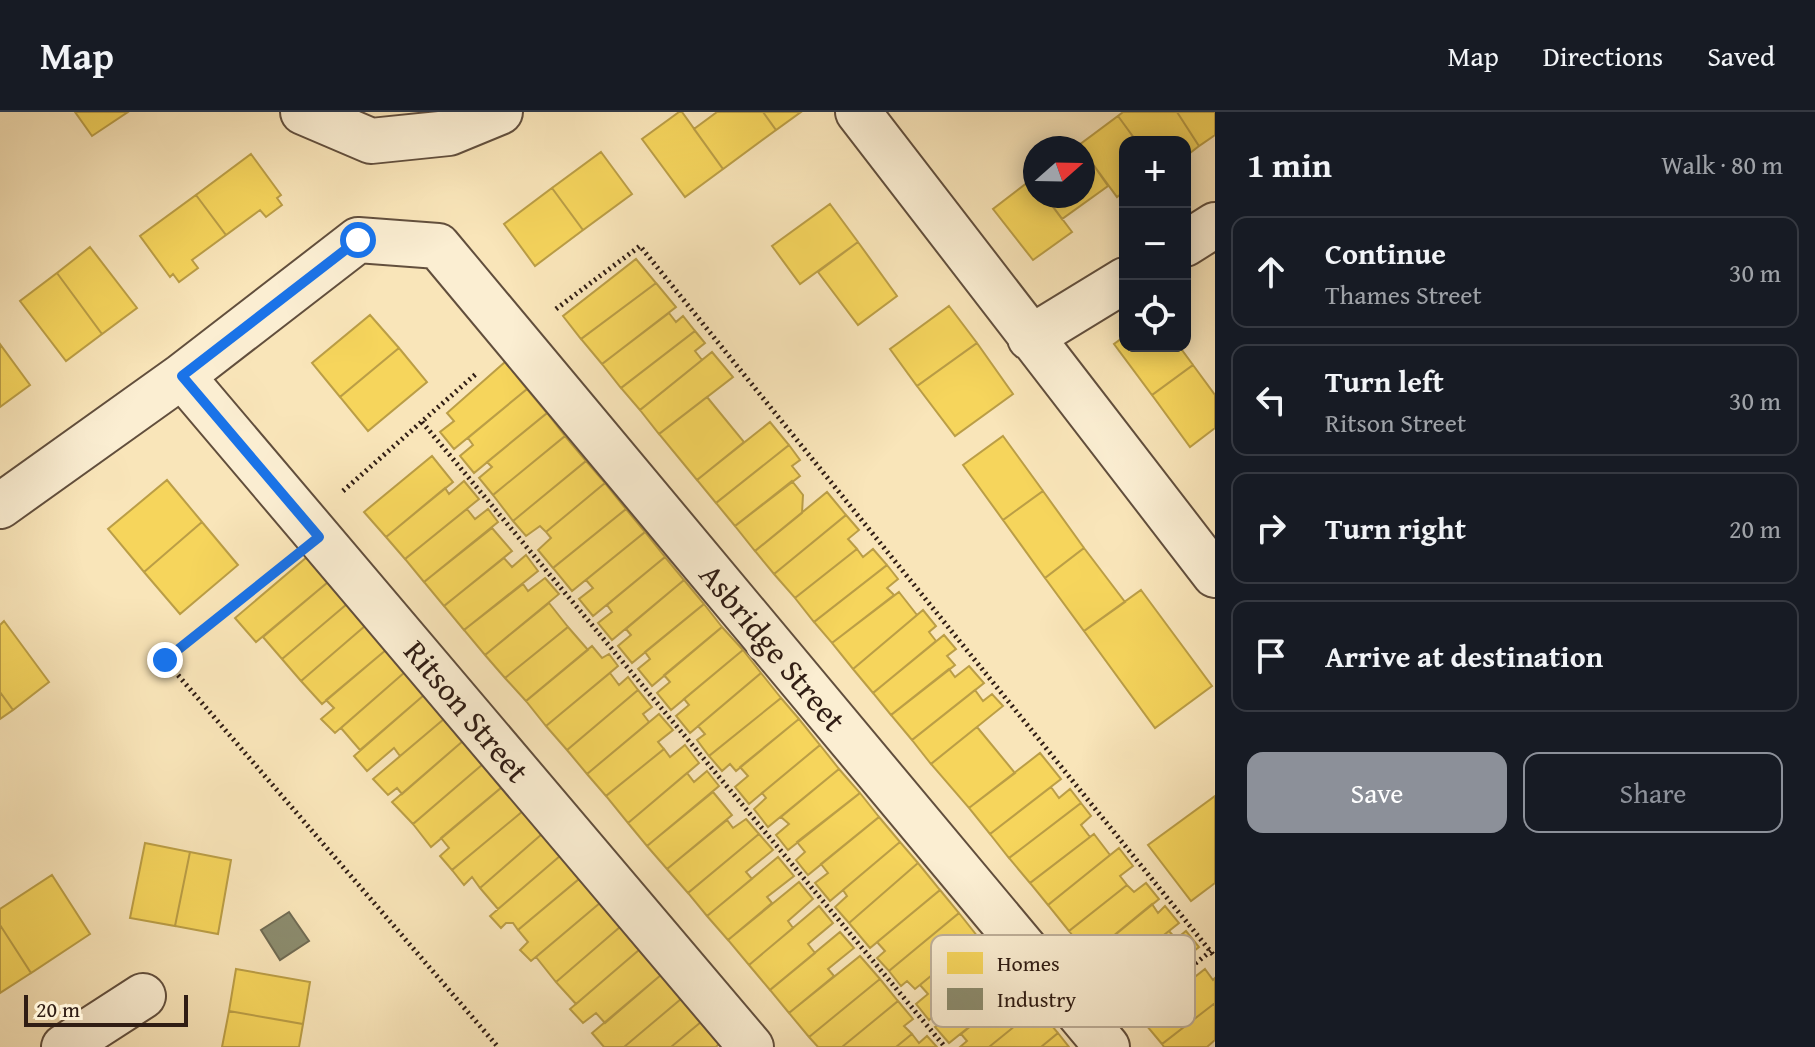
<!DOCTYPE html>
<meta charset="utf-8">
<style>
:root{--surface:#171b24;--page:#242831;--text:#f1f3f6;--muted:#9ea1a6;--line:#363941;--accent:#8c9099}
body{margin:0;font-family:"Gentium Book Plus",serif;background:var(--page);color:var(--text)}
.controls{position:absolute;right:24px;top:24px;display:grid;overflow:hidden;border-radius:16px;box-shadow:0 4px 20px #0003}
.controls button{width:72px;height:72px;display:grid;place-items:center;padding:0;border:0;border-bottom:2px solid var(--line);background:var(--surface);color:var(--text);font:40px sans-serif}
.compass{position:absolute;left:1023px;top:24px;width:72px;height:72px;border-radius:50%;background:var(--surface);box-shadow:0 4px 20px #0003;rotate:70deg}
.scale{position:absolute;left:24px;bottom:20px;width:164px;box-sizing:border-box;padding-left:8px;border:4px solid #301d14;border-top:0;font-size:22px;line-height:28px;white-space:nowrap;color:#301d14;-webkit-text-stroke:6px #fbeed2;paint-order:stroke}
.stop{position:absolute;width:24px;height:24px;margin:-18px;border:6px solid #1a73e8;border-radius:50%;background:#fff}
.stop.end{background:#1a73e8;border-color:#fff;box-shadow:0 2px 8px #0008}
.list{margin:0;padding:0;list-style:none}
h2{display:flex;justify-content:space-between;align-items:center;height:104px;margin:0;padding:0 32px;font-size:34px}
h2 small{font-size:26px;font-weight:400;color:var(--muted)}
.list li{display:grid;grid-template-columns:52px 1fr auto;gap:24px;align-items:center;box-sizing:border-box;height:112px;margin:0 16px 16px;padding:0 16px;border:2px solid var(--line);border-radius:16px}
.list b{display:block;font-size:30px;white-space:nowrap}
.list p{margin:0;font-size:26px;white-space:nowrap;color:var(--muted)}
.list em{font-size:26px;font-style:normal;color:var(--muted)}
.actions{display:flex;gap:16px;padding:24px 32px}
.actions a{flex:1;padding:18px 0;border:2px solid var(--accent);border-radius:16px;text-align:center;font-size:28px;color:var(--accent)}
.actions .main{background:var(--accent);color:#fff}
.icon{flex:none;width:44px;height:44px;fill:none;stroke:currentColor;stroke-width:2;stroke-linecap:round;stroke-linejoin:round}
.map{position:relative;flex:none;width:1215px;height:935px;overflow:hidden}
header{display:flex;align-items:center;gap:48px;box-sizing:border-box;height:112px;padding:0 40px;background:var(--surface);border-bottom:2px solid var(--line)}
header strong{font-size:38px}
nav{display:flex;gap:44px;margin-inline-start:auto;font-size:28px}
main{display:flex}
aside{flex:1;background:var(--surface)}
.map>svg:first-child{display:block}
.homes{fill:#f6d55c;stroke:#bb9e46;stroke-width:2}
.industry{fill:#8c8c6e;stroke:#706b53;stroke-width:2}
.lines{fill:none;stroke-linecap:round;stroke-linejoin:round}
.minor-casing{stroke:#624f3d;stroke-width:48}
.path{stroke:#301d14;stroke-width:5;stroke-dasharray:2 4;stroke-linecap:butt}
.minor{stroke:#fbeed2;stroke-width:44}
.route{stroke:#1a73e8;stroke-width:10}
.labels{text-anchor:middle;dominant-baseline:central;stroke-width:8;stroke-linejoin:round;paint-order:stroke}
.street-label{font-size:32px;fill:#301d14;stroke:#fbeed2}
.key{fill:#fbeed2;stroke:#beaf99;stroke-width:2}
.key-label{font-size:22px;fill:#301d14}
</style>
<header>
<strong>Map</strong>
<nav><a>Map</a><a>Directions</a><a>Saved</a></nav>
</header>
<main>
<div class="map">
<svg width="1215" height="935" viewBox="0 0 1215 935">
<rect width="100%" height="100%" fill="#f9e5b9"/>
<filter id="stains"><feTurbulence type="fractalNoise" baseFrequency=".0025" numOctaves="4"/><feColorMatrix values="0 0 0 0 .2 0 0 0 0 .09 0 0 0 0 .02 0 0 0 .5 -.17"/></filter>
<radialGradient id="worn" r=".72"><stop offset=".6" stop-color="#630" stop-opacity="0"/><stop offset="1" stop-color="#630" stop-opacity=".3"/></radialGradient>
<!-- homes -->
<path class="homes" d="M75,0H128L92,24Z
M679,0H682L723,57L685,85L642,27Z
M717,0H763L776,18L723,57L694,17Z
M763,0H801L776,18Z
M1123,0H1177L1199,34L1185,45V30H1137L1118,4Z
M1177,0H1215V23L1199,34Z
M1118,4L1137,30H1125V79L1117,85L1079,33Z
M1083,38L1108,74L1062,107L1045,84H1083Z
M601,40L632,82L583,118L552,76Z
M251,42L281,83L277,86L282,93L266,105L260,98L226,123L196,83Z
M1032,67L1035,71V84H1045L1072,120L1033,148L993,97Z
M552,76L583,118L535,154L504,112Z
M196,83L226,123L192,148L198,156L179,170L173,162L170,165L140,124Z
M830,92L858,130L800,172L772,134Z
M858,130L897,184L858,213L818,160Z
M90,135L137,196L102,222L57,161Z
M636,147L656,171L581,227L563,204Z
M57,161L102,222L66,249L20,189Z
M656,171L676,195L602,252L581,227Z
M949,194L977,231L917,274L890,237Z
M669,201L676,210L683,204L695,219L621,276L602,252Z
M370,203L399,236L340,285L312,251Z
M695,219L705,231L695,239L702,248L640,298L621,276Z
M1125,224V234H1179L1193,253L1152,283L1114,232Z
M977,231L1013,282L955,324L917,274Z
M0,232L30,273L0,295Z
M399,236L427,270L368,319L340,285Z
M712,240L733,265L659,322L640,298Z
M505,250L527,277L454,337L440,320L454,309L447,301Z
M1193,253L1215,283V316L1190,335L1152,283Z
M527,277L547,301L474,361L460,344L473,333L468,326Z
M707,285L744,330L697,368L659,322Z
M547,301L565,324L493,383L479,366L492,355L487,350Z
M770,310L789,333L716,391L697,368Z
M565,324L586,349L513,409L493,383Z
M1003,324L1043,379L1003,408L963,353Z
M789,333L800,348L792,354L800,364L735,414L716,391Z
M432,344L453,370L386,425L364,400Z
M586,349L605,371L546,420L540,414L526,424L513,409Z
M167,368L202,410L144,460L108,417Z
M464,369L479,387L405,447L386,425L445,376L449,382Z
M792,369L803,383L802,401L755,439L735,414Z
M605,371L626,397L553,456L538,438L551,426L546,420Z
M1043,379L1084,436L1045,466L1003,408Z
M827,380L846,403L774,462L755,439Z
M467,397L475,407L488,397L498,410L424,470L405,447Z
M626,397L645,420L572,479L553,456Z
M846,403L859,418L848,427L857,437L795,486L774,462Z
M202,410L238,453L180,502L144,460Z
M492,416L512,439L444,494L424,470Z
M645,420L665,445L593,504L579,487L593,476L586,468Z
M1084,436L1125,490L1084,519L1045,466Z
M857,437L863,445L873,437L887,453L814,510L795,486Z
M526,443L538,459L464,518L444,494L504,446L512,455Z
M307,445L328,470L256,530L235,506Z
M665,445L684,468L612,528L598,511L612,500L607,493Z
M887,453L898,467L887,476L894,483L832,531L814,510Z
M545,466L559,482L485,543L464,518L523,472L528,479Z
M684,468L704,492L632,551L618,534L631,523L626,517Z
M328,470L347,492L282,547L263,525Z
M1141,478L1212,574L1155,616L1084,519Z
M899,480L917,503L853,557L832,531Z
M549,491L568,515L505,566L485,543Z
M347,492L365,514L301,569L282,547Z
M704,492L722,515L652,574L638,557L650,547L645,540Z
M923,498L936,514L929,520L936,529L873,581L853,557Z
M4,509L49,570L13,598L0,580V513Z
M365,514L386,538L322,592L301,569Z
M568,515L588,538L526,589L505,566Z
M722,515L743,538L671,598L657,581L670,570L664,563Z
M944,523L956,537L947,544L955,553L891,603L873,581Z
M592,534L602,546L609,542L618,554L546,614L526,589Z
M386,538L405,560L335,621L321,607L334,596L326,588Z
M743,538L761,561L690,621L676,604L689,593L684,587Z
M969,554L984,571L912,628L891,603L949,557L955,565Z
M405,560L424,583L360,638L341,616Z
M610,561L619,573L628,565L638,578L567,638L546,614Z
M761,561L781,586L709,644L697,628L705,622L698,614Z
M638,578L652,595L643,602L649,610L587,662L567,638Z
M975,578L983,589L992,582L1003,594L931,652L912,628Z
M0,580L13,598L0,607Z
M424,583L444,607L400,644L394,636L367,659L354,644Z
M781,586L799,607L736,659L730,652L722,659L709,644Z
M659,602L673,618L658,630L664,637L606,684L587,662Z
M444,607L463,629L402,682L397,676L388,683L373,667Z
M799,607L820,633L749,692L735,675L748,664L740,655Z
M977,615L1015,661L969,696L931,652Z
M463,629L483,652L413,712L392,690Z
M685,633L699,651L628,711L606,684L664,637L670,645Z
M820,633L839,657L768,715L754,697L766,686L762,681Z
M1040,641L1061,667L990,722L969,696Z
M483,652L502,675L431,735L413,712Z
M839,657L860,681L788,738L776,723L789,712L781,705Z
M707,659L719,674L647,734L628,711L687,661L694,670Z
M502,675L523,699L452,758L440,744L449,736L441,726Z
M1051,675L1059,686L1070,677L1081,691L1009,746L990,722Z
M713,680L732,703L667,757L647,734Z
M860,681L879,705L808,763L796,748L805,740L797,730Z
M1215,684V771L1191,789L1148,733Z
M1081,691L1091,704L1081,713L1090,725L1030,771L1009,746Z
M523,699L542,722L480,776L472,765L464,773L452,758Z
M879,705L900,730L830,789L815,771L828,761L821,752Z
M746,707L759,722L688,781L667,757L727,708L733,716Z
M542,722L560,744L498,797L480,776Z
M759,722L773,738L746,760L752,767L707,804L688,781Z
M1094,722L1110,743L1048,793L1030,771Z
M900,730L918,751L849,811L835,795L847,784L843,778Z
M145,731L190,740L175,814L130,806Z
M1119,736L1133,754L1120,764L1127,773L1069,819L1048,793Z
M190,740L231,748L218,822L175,814Z
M560,744L579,767L518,818L513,811H506L501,816L490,804Z
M778,745L794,764L767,785L772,791L728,828L707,804Z
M918,751L940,778L870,836L849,811Z
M52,763L90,822L31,861L0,813V797Z
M579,767L600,791L531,849L520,838L528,830L518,818Z
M799,770L813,787L788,809L793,816L749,853L728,828Z
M1146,771L1159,787L1089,844L1069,819L1127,773L1134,780Z
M940,778L959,801L889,859L877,846L885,839L877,830Z
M600,791L620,815L556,870L536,845Z
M1152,792L1158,801L1165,794L1179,811L1108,867L1089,844Z
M819,794L833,811L808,832L815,841L770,878L749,853Z
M959,801L978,825L915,877L907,869L901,874L889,859Z
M0,813L31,861L0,881Z
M620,815L639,838L576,892L556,870Z
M1169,819L1176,827L1186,819L1199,835L1128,891L1108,867Z
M840,820L854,836L828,857L834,864L789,901L770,878Z
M978,825L998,850L929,908L916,892L928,882L920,873Z
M639,838L661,863L605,911L596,901L583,911L570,897Z
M860,844L880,867L809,925L789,901Z
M998,850L1019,875L949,931L935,915L948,906L941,898Z
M236,857L310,870L303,912L229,899Z
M1205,857L1213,868L1215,866V891L1162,932L1141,907Z
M661,863L681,887L624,935H604L592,921Z
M880,867L898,889L842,935H818L809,925Z
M1019,875L1037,896L989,935H960L967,929L961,922Z
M681,887L701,910L671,935H624Z
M898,889L913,907L904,914L912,922L896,935H842Z
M1215,891V928L1207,935H1164L1162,932Z
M1037,896L1058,921L1041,935H989Z
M229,899L303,912L299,935H222Z
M701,910L719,932L716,935H671Z
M1058,921L1069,935H1041Z
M912,922L919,931L927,924L937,935H896Z"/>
<!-- industry -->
<path class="industry" d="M289,800L309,829L280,848L261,818Z"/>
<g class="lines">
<!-- minor casing -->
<g class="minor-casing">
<path id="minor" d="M303,0L371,29L449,21L500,0
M858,0L1215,463
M1185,132L1215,113
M1030,226L1125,168
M182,264L751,935
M0,394L182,264L358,128L438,134L1107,935
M64,935L143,884"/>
</g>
<!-- path -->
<path class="path" d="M556,197L640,134L1215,845
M422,310L945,935
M343,379L477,261
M280,455L165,548L498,935
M1139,896L1211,839"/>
<!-- minor -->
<use href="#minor" class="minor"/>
</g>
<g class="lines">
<!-- route -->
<path class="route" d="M165,548L319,425L182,264L358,128"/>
</g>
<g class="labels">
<!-- street labels -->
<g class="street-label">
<text transform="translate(773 535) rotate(50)">Asbridge Street</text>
<text transform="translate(467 599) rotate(50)">Ritson Street</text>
</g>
</g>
<!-- legend -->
<rect x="931" y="823" width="264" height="92" rx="12" class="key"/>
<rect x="947" y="840" width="36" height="22" fill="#f6d55c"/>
<rect x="947" y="876" width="36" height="22" fill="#8c8c6e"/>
<g class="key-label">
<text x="997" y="859">Homes</text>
<text x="997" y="895">Industry</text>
</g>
<rect width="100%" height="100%" filter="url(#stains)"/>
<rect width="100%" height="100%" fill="url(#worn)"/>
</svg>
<div class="controls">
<button>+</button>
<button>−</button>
<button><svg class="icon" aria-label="locate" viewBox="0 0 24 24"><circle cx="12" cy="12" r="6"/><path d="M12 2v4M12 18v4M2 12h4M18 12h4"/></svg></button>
</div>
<svg class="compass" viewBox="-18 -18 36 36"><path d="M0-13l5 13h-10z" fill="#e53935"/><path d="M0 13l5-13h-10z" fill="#9ea1a6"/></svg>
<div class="scale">20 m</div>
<div class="stop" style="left:358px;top:128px"></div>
<div class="stop end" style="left:165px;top:548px"></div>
</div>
<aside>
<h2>1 min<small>Walk · 80 m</small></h2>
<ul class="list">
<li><svg class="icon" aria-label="ahead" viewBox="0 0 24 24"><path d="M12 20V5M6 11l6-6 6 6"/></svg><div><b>Continue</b><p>Thames Street</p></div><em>30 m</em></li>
<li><svg class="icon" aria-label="left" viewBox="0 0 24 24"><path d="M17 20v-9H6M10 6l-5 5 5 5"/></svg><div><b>Turn left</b><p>Ritson Street</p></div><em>30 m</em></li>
<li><svg class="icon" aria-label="right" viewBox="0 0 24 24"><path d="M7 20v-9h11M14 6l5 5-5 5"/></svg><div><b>Turn right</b></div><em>20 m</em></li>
<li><svg class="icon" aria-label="arrive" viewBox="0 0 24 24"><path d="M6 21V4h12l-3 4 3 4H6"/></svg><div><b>Arrive at destination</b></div></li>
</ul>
<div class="actions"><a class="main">Save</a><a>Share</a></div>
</aside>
</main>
